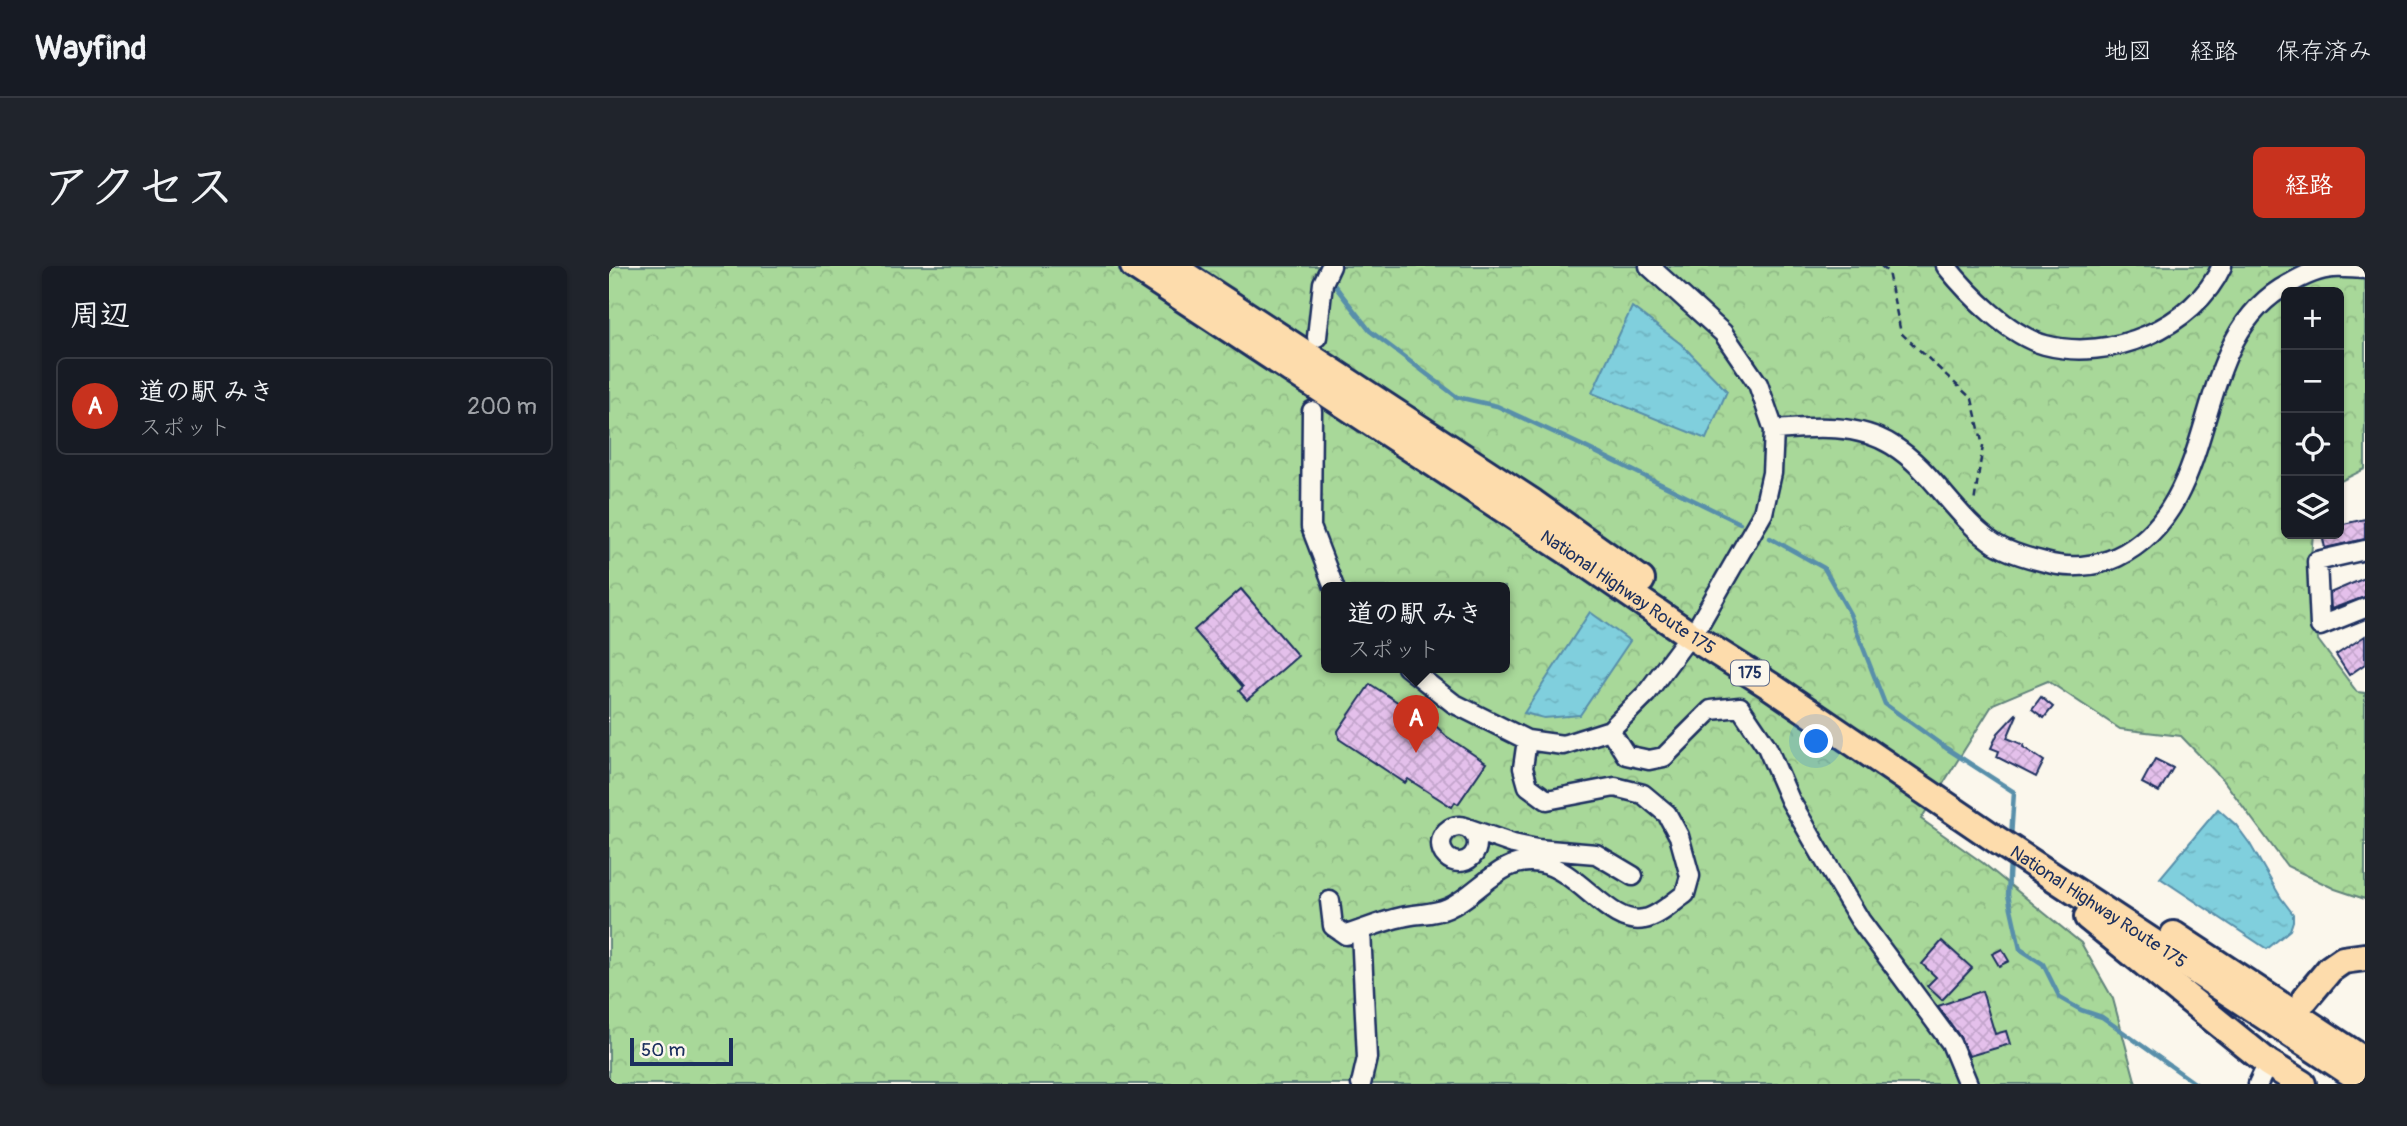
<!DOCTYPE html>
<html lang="ja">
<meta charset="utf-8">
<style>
:root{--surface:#171b24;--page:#20242c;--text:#f1f3f6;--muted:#9ea1a6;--line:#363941;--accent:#c8321e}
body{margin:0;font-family:Pangolin,"Klee One",sans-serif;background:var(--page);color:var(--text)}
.controls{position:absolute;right:21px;top:21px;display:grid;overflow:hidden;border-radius:10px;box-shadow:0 2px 5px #0004}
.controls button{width:63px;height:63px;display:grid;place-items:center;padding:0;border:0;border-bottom:2px solid var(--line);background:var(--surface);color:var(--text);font:35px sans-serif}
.scale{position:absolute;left:21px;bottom:18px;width:103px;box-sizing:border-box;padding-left:7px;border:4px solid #1b2f5e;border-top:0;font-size:19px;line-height:24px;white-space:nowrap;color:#1b2f5e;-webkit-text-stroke:5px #fbf7ec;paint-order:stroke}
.you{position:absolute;left:1208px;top:476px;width:24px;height:24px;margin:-18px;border:5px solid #fff;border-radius:50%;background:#1a73e8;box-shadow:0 0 0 10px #1a73e833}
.badge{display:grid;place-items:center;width:46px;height:46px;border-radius:50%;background:var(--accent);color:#fff;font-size:23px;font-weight:700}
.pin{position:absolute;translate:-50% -58px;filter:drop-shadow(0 2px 4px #0008)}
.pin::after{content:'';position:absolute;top:37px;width:24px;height:21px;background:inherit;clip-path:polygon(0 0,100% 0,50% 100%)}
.popup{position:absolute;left:712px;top:316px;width:189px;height:91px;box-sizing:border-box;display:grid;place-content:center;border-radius:10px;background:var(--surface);filter:drop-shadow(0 2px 5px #0005);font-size:23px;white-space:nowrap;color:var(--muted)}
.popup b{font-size:26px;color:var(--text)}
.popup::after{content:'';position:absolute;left:50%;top:100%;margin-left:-14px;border:14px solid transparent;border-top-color:var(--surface)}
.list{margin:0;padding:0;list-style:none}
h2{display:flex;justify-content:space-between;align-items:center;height:91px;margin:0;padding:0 28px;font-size:30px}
h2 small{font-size:23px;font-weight:400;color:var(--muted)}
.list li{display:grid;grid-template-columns:46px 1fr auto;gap:21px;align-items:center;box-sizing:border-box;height:98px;margin:0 14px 14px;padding:0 14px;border:2px solid var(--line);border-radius:10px}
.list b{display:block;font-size:26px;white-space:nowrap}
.list p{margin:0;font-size:23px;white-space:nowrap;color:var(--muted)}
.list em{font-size:23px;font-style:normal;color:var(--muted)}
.icon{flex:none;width:38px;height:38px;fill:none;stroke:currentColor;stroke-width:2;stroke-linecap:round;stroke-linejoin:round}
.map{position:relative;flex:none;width:1756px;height:818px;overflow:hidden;border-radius:10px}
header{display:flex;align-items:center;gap:42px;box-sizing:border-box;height:98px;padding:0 35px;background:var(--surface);border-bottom:2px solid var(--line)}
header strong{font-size:33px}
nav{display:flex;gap:38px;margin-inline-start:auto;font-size:24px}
.intro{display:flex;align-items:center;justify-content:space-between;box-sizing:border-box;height:168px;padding:0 42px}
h1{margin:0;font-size:49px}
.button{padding:18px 32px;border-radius:10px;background:var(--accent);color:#fff;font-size:24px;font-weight:700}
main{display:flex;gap:42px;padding:0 42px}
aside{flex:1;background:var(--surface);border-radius:10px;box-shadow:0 2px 5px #0004}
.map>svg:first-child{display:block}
.forest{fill:url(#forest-crowns);stroke:#62847c;stroke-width:2;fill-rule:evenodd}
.water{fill:url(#water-ripples);stroke:#588faa;stroke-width:2}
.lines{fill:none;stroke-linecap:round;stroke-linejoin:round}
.stream{stroke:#588faa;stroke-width:4.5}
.building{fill:url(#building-cross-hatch);stroke:#1b2f5e;stroke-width:2}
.minor-casing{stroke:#1b2f5e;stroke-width:23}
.highway-casing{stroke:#1b2f5e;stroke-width:32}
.path{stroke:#1b2f5e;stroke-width:2.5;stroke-dasharray:7 5;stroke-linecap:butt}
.minor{stroke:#fbf7ec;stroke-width:18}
.highway{stroke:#fddcac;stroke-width:26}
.labels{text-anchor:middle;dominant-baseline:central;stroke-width:5;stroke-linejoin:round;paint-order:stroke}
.shield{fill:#fbf7ec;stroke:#5e6b89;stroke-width:2}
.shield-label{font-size:16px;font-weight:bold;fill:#1b2f5e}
.street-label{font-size:18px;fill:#1b2f5e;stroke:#fbf7ec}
</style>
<header>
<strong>Wayfind</strong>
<nav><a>地図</a><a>経路</a><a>保存済み</a></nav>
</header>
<div class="intro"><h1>アクセス</h1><a class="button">経路</a></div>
<main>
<aside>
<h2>周辺<small></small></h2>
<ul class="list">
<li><span class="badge">A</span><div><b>道の駅 みき</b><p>スポット</p></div><em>200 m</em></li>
</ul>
</aside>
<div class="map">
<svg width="1756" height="818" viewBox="0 0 1756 818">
<defs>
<pattern id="forest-crowns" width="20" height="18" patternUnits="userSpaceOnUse" patternTransform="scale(1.75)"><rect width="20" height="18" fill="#a8d899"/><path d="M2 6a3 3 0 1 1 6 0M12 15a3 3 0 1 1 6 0" fill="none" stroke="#90ba86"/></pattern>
<pattern id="water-ripples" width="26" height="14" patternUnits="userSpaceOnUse" patternTransform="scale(1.75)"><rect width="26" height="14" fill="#80cfdd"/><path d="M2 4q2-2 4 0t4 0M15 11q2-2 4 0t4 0" fill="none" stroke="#6eb2c0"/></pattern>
<pattern id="building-cross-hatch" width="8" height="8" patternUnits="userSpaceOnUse" patternTransform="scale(1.75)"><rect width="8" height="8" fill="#e4c0eb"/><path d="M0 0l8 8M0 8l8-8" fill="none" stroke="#c3a5cc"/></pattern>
</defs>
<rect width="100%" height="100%" fill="#fbf7ec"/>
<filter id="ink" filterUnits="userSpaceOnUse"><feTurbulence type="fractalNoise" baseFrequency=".0143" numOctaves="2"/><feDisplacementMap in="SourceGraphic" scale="14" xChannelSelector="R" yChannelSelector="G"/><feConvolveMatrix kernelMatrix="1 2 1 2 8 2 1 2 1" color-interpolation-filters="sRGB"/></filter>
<g filter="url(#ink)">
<!-- forest -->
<path class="forest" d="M0,0H1727L1756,11V203L1730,216V26H1677V268H1704L1702,291L1709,374L1748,426L1756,427V633L1726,623L1678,600L1615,515L1572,470L1511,463L1439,415L1384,438L1312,553L1374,597L1472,677L1504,733L1527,818H0ZM718,321H896V401H718Z"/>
<!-- water -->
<path class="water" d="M1023,41L1072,78L1118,125L1097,173L983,127Z
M981,346L1021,375L971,449L935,452L915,447Z
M1609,543L1627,559L1641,578L1672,632L1684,648V655L1681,664L1658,683L1551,612Z"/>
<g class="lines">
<!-- stream -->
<path class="stream" d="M722,15L761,65L848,131L888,140L970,178L1131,257
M1161,272L1215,302L1241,348L1276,438L1337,482L1405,526L1402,572
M1401,594L1399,629L1411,683L1434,698L1451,732L1472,744L1493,751L1587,818"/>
</g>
<!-- building -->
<path class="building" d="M1756,253V273L1716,282L1713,268H1730V259Z
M1756,312V331L1722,343L1721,327Z
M632,323L689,390L638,434L630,425L634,421L585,364Z
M1756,370V398L1740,409L1727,389Z
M761,418L804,446L818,451L837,470L877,497L849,538L846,536L843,541L799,513L796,517L730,473L729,465Z
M1432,431L1444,441L1435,452L1423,443Z
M1407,448L1408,449L1398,472L1415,479L1414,481L1435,495L1427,511L1388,491L1390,485L1382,482L1389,467Z
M1546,493L1564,502L1550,526L1533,517Z
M1333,675L1363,702L1333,734L1318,720L1327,711L1313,698Z
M1393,683L1400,695L1390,700L1383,688Z
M1373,725L1386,768L1397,765L1401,778L1360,790L1351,771L1329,740Z"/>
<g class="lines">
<!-- minor casing -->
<g class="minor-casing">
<path id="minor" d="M1040,0L1114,67L1149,118L1165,164L1163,207L1154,247L1091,357
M1337,0C1360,29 1400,69 1436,79C1501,96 1585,62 1613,0
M708,71L714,17L722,0
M703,145L702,261L725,321
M1165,164C1204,161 1248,157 1283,179C1324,204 1346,252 1386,278C1401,287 1419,292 1436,296C1458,303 1487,301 1508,291C1618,238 1576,72 1680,18C1694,10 1708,3 1724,2C1735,1 1746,3 1756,3
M1756,284L1708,295L1711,360L1756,342
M798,401L844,437L918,474L954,479L1001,464L1037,428L1081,369
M1001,464L1017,489L1040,494L1055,491L1102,444L1131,441L1158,481L1181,534L1230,619L1251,654L1342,777L1359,818
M832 578a18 18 0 1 1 36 0a18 18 0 1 1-36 0Z
M858,562L904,578L928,583L987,588L1024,610
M721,635L724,660L737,669C756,663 774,655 793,651C808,647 824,649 839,642C871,628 892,589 931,597C970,604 1001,661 1035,653C1049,651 1064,636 1076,628L1081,610L1070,570L1058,548L1034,528L1006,521L938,534L919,520L914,502L918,474
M752,664L758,792L752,818
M1649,818L1659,797"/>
</g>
<!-- highway casing -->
<g class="highway-casing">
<g id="highway">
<path id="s1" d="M525,0L957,284L1081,369L1163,421L1388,574L1756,816"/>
<path d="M562,0L924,237L1032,314"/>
<path d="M1479,651L1659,797L1693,818"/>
<path d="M1565,669L1756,795"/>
<path d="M1696,733L1721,703L1734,694L1756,691"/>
</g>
</g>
<!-- path -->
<path class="path" d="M1272,0L1279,6L1292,67L1363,133L1374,180L1365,237"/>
<!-- minor -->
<use href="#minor" class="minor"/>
<!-- highway -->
<use href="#highway" class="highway"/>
</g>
</g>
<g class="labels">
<!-- shield labels -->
<rect class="shield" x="1122" y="394.5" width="38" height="25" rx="5"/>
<g class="shield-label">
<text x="1141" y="407">175</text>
</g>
<!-- street labels -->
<g class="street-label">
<text stroke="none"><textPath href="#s1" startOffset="592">National Highway Route 175</textPath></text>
<text stroke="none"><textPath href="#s1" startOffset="1158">National Highway Route 175</textPath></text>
</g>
</g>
</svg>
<div class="controls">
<button>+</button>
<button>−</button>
<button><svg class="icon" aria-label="locate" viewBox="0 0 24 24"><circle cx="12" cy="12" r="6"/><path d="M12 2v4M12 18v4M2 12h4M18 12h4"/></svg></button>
<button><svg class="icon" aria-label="layers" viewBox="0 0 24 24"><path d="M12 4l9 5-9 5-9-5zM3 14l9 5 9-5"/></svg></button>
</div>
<div class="scale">50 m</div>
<div class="you"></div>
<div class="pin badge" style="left:807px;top:487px">A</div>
<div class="popup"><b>道の駅 みき</b>スポット</div>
</div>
</main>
